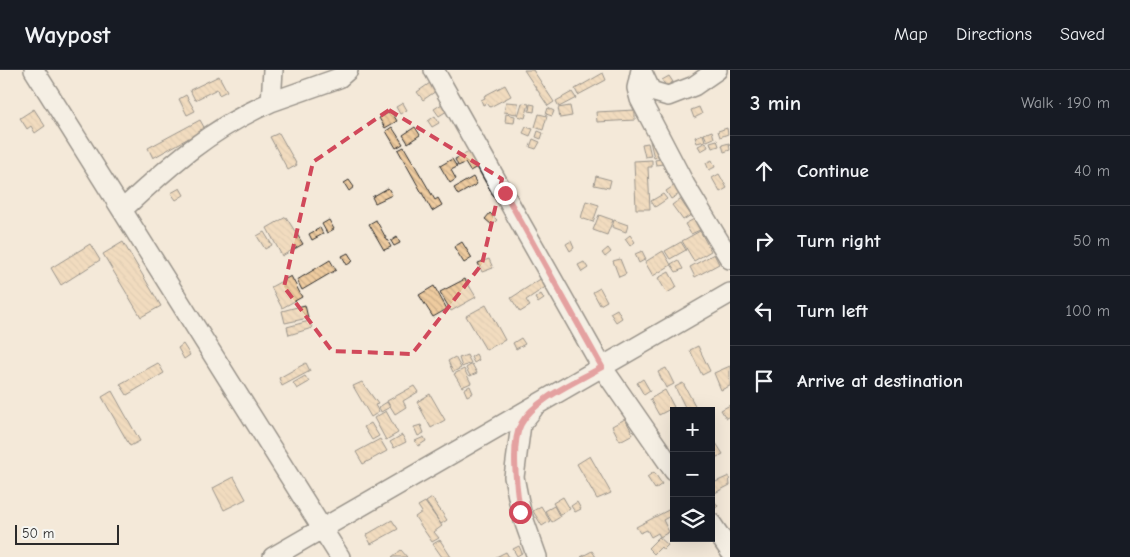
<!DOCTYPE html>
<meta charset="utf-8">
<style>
:root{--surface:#171b24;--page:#242831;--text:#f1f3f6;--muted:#9ea1a6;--line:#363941}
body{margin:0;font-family:"Comic Neue",sans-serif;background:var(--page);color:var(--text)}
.controls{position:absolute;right:15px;bottom:15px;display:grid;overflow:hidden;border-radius:0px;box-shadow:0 5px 20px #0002}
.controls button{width:45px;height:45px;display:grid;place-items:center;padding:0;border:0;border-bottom:1px solid var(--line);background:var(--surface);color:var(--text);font:25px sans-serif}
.scale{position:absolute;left:15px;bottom:12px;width:104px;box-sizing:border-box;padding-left:5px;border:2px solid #2b2b2b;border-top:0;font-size:14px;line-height:18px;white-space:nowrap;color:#2b2b2b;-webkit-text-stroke:4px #f6f6f2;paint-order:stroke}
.stop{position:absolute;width:15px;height:15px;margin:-11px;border:4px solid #d1495b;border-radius:50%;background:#fff}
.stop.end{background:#d1495b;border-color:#fff;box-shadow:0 1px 5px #0008}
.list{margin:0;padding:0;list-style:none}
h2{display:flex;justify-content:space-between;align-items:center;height:65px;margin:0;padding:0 20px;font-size:21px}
h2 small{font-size:16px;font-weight:400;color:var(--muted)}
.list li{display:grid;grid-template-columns:32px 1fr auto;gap:15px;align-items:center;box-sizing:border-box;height:70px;padding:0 20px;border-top:1px solid var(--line)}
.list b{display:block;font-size:19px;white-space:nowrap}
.list em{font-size:16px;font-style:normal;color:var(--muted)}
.icon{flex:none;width:28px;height:28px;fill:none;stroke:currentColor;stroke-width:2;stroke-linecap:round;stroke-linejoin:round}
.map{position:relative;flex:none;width:730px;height:487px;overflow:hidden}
header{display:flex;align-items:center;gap:30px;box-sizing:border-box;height:70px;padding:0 25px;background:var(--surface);border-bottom:1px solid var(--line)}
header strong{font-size:24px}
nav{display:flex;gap:28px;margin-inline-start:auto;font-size:18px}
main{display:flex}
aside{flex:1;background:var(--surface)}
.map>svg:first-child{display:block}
.building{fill:url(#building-back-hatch);stroke:#2b2b2b}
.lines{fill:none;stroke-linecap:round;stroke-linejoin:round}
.minor-casing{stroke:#2b2b2b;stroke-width:22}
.minor{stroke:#f6f6f2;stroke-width:19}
.route{stroke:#d1495b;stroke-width:6}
.marked{fill:none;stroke:#d1495b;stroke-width:4;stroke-dasharray:10 6;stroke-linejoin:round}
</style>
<header>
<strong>Waypost</strong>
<nav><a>Map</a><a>Directions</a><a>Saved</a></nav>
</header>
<main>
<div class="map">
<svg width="730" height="487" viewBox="0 0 730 487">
<defs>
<pattern id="building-back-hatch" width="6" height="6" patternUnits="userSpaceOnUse" patternTransform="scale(1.25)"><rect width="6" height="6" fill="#eecb9f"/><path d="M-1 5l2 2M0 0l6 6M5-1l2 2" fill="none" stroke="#ccae89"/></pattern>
</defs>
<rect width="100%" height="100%" fill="#f4e9d9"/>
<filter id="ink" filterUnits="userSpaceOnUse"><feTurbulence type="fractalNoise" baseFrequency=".02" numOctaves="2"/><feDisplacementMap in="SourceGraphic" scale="10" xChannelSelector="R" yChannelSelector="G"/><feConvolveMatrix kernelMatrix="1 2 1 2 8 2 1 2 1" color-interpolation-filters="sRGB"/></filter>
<g filter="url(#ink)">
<!-- building -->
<path class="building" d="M524,0H533L554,32L548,36Z
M603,3L606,10L578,25L575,19Z
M219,6L227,21L219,25L217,19L195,30L190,20Z
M669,6L673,12L666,16L662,10Z
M430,13L436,21L423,30L417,22Z
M505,15L511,26L490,37L487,33L483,35L481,30L485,28L484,26Z
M572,22L576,28L559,37L556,31Z
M186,25L195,41L187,45L179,29Z
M506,32L518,33L517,44L504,42Z
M403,33L407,40L400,44L396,37Z
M522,33L529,34L525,48L518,46Z
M442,34L447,41L439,46L434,39Z
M530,34L535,35L534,42L529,41Z
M570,36L572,46L560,48L558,38Z
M699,37L702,44L694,48L691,40Z
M548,38L554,41L552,46L546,44Z
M34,39L45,56L35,63L31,56L27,59L20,48Z
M635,40V50L597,52L596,42Z
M391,41L397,51L385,58L379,48Z
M506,44L515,46L514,53L505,52Z
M539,44L547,46L543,60L535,57Z
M435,46L439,53L432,57L428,51Z
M200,50L205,59L153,88L148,78Z
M392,57L403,74L396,78L386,61Z
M415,57L420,65L408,73L403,65Z
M526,57L533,59L530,66L523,63Z
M727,58L728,64L720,67L718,61Z
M538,61L543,63L541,69L536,67Z
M712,61L714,68L707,71L704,64Z
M279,63L297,95L288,100L270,67Z
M703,64L705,71L697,73L695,67Z
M533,69L540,72L536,79L530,77Z
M662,69L666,85L654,88L650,71Z
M717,70L719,76L712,78L710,72Z
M706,72L708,77L701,81L698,76Z
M648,73L651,86L645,87L642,74Z
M729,73L730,80L724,82L722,75Z
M404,77L435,130L438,128L442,135L432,141L398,80Z
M471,81L479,96L470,101L465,93L458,96L455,89Z
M452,89L457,97L451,100L456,109L450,113L440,96Z
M661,89L663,94L656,95L655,90Z
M652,90V97H648L650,139H636L634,91Z
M712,90L715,97L709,100L706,93Z
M719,104L727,118L720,122L712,108Z
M596,106L611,110L609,118L594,115Z
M473,107L477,114L458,125L454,118Z
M349,110L354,117L349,121L344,113Z
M675,115L681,123L671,129L666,121Z
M180,118L184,125L176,130L171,123Z
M388,118L392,125L375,133L372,127Z
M663,124L667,129L655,137L651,131Z
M680,129L691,145L683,150L672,135Z
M586,131L599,135L593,152L581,148Z
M490,143L497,150L492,155L485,149Z
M599,145L613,150L607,165L593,160Z
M286,147L303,174L282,186L267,158Z
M694,149L700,160L691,164L685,154Z
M329,150L334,159L327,163L322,154Z
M376,150L391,177L384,180L369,154Z
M614,150L628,155L626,162L612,157Z
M320,158L323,164L312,170L309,164Z
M700,161L711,181L694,191L682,171Z
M264,162L272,175L265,179L257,166Z
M630,165L635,172L630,176L625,169Z
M397,167L400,173L394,176L391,171Z
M571,171L574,178L570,181L566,174Z
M123,172L161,236L141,247L103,184Z
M462,172L472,188L464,193L454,177Z
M681,172L686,180L670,189L665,181Z
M90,174L100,190L61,215L51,198Z
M608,178L611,182L605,187L602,183Z
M642,181L646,189L639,193L635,184Z
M663,181L671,195L653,206L645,192Z
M348,183L353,191L347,195L342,186Z
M714,184L719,194L695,207L690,197Z
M489,189L493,198L482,202L478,193Z
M620,189L626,204L619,207L613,191Z
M330,190L336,200L302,220L297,210Z
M678,190L683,199L676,202L671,194Z
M584,192L588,198L582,202L578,195Z
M669,202L677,217L667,223L658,208Z
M291,206L302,227L282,238L271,217Z
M542,208L547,216L526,230L530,236L520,242L511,228Z
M465,209L476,227L451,241L440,222Z
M434,216L447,239L433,247L419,225Z
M600,218L607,231L600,235L593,222Z
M541,224L544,229L538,233L535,228Z
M305,235L308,248L285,253L282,241Z
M486,235L505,270L486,280L466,246Z
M617,239L622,248L616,252L610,243Z
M309,251L312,258L289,265L287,257Z
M521,268L525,274L516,279L513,273Z
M183,274L190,285L184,289L178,278Z
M698,276L710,301L702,305L690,280Z
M476,284L479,290L474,293L471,287Z
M467,285L471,293L462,297L459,288Z
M455,287L461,298L453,302L448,291Z
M158,293L164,303L127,325L120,314Z
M306,293L310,301L282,316L279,308Z
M472,294L477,303L470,306L466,298Z
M730,296V316L721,320L714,303Z
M666,298L674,314L666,318L658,302Z
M464,299L471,313L462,317L454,304Z
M305,306L309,312L297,319L293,313Z
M643,309L650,321L644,325L637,313Z
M362,312L378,334L375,335L379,342L371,347L353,316Z
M683,313L698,341H687L675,317Z
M414,316L418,322L403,331L406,337L395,344L387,331Z
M470,316L473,323L467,326L464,319Z
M665,320L674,337L659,345L650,329Z
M112,321L140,371L130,376L102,327Z
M430,324L445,350L431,358L417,332Z
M387,332L390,337L381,342L379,337Z
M730,335V346L726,348L721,340Z
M386,341L398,363L386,370L374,348Z
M625,349L633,364L620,371L612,356Z
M371,353L379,366L372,370L364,357Z
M421,355L424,363L418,366L414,357Z
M402,365L406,372L394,378L390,372Z
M424,367L426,371L418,376L415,371Z
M380,369L387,381L363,394L356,382Z
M716,373L723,384L715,388L711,376Z
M590,386L611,423L597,429L577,394Z
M654,402L662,414L655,419L647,407Z
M729,406L730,415L711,425V414Z
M234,407L246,429L224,440L213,418Z
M711,426L718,436L713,440L711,437Z
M563,427L570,439L560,445L553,433Z
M432,428L447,450L441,454L426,432Z
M425,432L442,456L434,462L439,468L432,472L415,447L422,442L418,436Z
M577,432L581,439L575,442L571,436Z
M541,436L550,451L542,456L533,441Z
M554,436L560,447L552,452L545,441Z
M674,437V444L663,450L669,462L660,467L658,463L651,467L647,460L640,463L636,457Z
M392,450L398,459L371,474L366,465Z
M659,467L668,475L663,480L661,477L654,484L648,478Z
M440,470L451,487H442L433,474Z
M519,476L522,483L517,486L513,479Z
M401,480L407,487H392Z
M592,481L596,487H581Z
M506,482L509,487H496Z"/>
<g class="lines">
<!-- minor casing -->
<g class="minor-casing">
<path id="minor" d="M34,0L340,487
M434,0L602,297L674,401
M641,0L637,18L640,29L685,115L730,189
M641,0L651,21L668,26L694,16L717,0
M271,32L339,8L348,0
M122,140C170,95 210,59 271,32L273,0
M533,339L521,354L514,407L521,442L537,487
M711,453L730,481
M273,487L730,223"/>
</g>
<!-- minor -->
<use href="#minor" class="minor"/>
</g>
</g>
<g class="lines" filter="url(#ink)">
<!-- route -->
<path class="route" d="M505,123L602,297C578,311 534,329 521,354C510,374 517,420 520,442"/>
</g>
<!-- marked area -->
<path d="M0 0H730V487H0ZM389,40L502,109L482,194L412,284L332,281L284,217L313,92Z" fill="#f4e9d9" fill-opacity=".55" fill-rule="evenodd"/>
<path class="marked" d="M389,40L502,109L482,194L412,284L332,281L284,217L313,92Z"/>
</svg>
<div class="controls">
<button>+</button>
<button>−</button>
<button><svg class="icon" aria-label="layers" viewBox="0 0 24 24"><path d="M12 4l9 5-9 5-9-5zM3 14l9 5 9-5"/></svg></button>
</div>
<div class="scale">50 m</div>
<div class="stop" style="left:520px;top:442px"></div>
<div class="stop end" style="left:505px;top:123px"></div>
</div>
<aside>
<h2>3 min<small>Walk · 190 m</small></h2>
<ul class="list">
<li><svg class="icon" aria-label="ahead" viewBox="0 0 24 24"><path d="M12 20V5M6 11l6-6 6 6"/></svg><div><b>Continue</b></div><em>40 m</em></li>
<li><svg class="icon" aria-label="right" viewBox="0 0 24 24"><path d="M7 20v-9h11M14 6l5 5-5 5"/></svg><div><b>Turn right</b></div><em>50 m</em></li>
<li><svg class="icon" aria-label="left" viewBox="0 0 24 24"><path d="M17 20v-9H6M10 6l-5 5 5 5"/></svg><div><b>Turn left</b></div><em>100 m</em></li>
<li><svg class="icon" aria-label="arrive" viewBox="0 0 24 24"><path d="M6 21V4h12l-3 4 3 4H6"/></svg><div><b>Arrive at destination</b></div></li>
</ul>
</aside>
</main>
